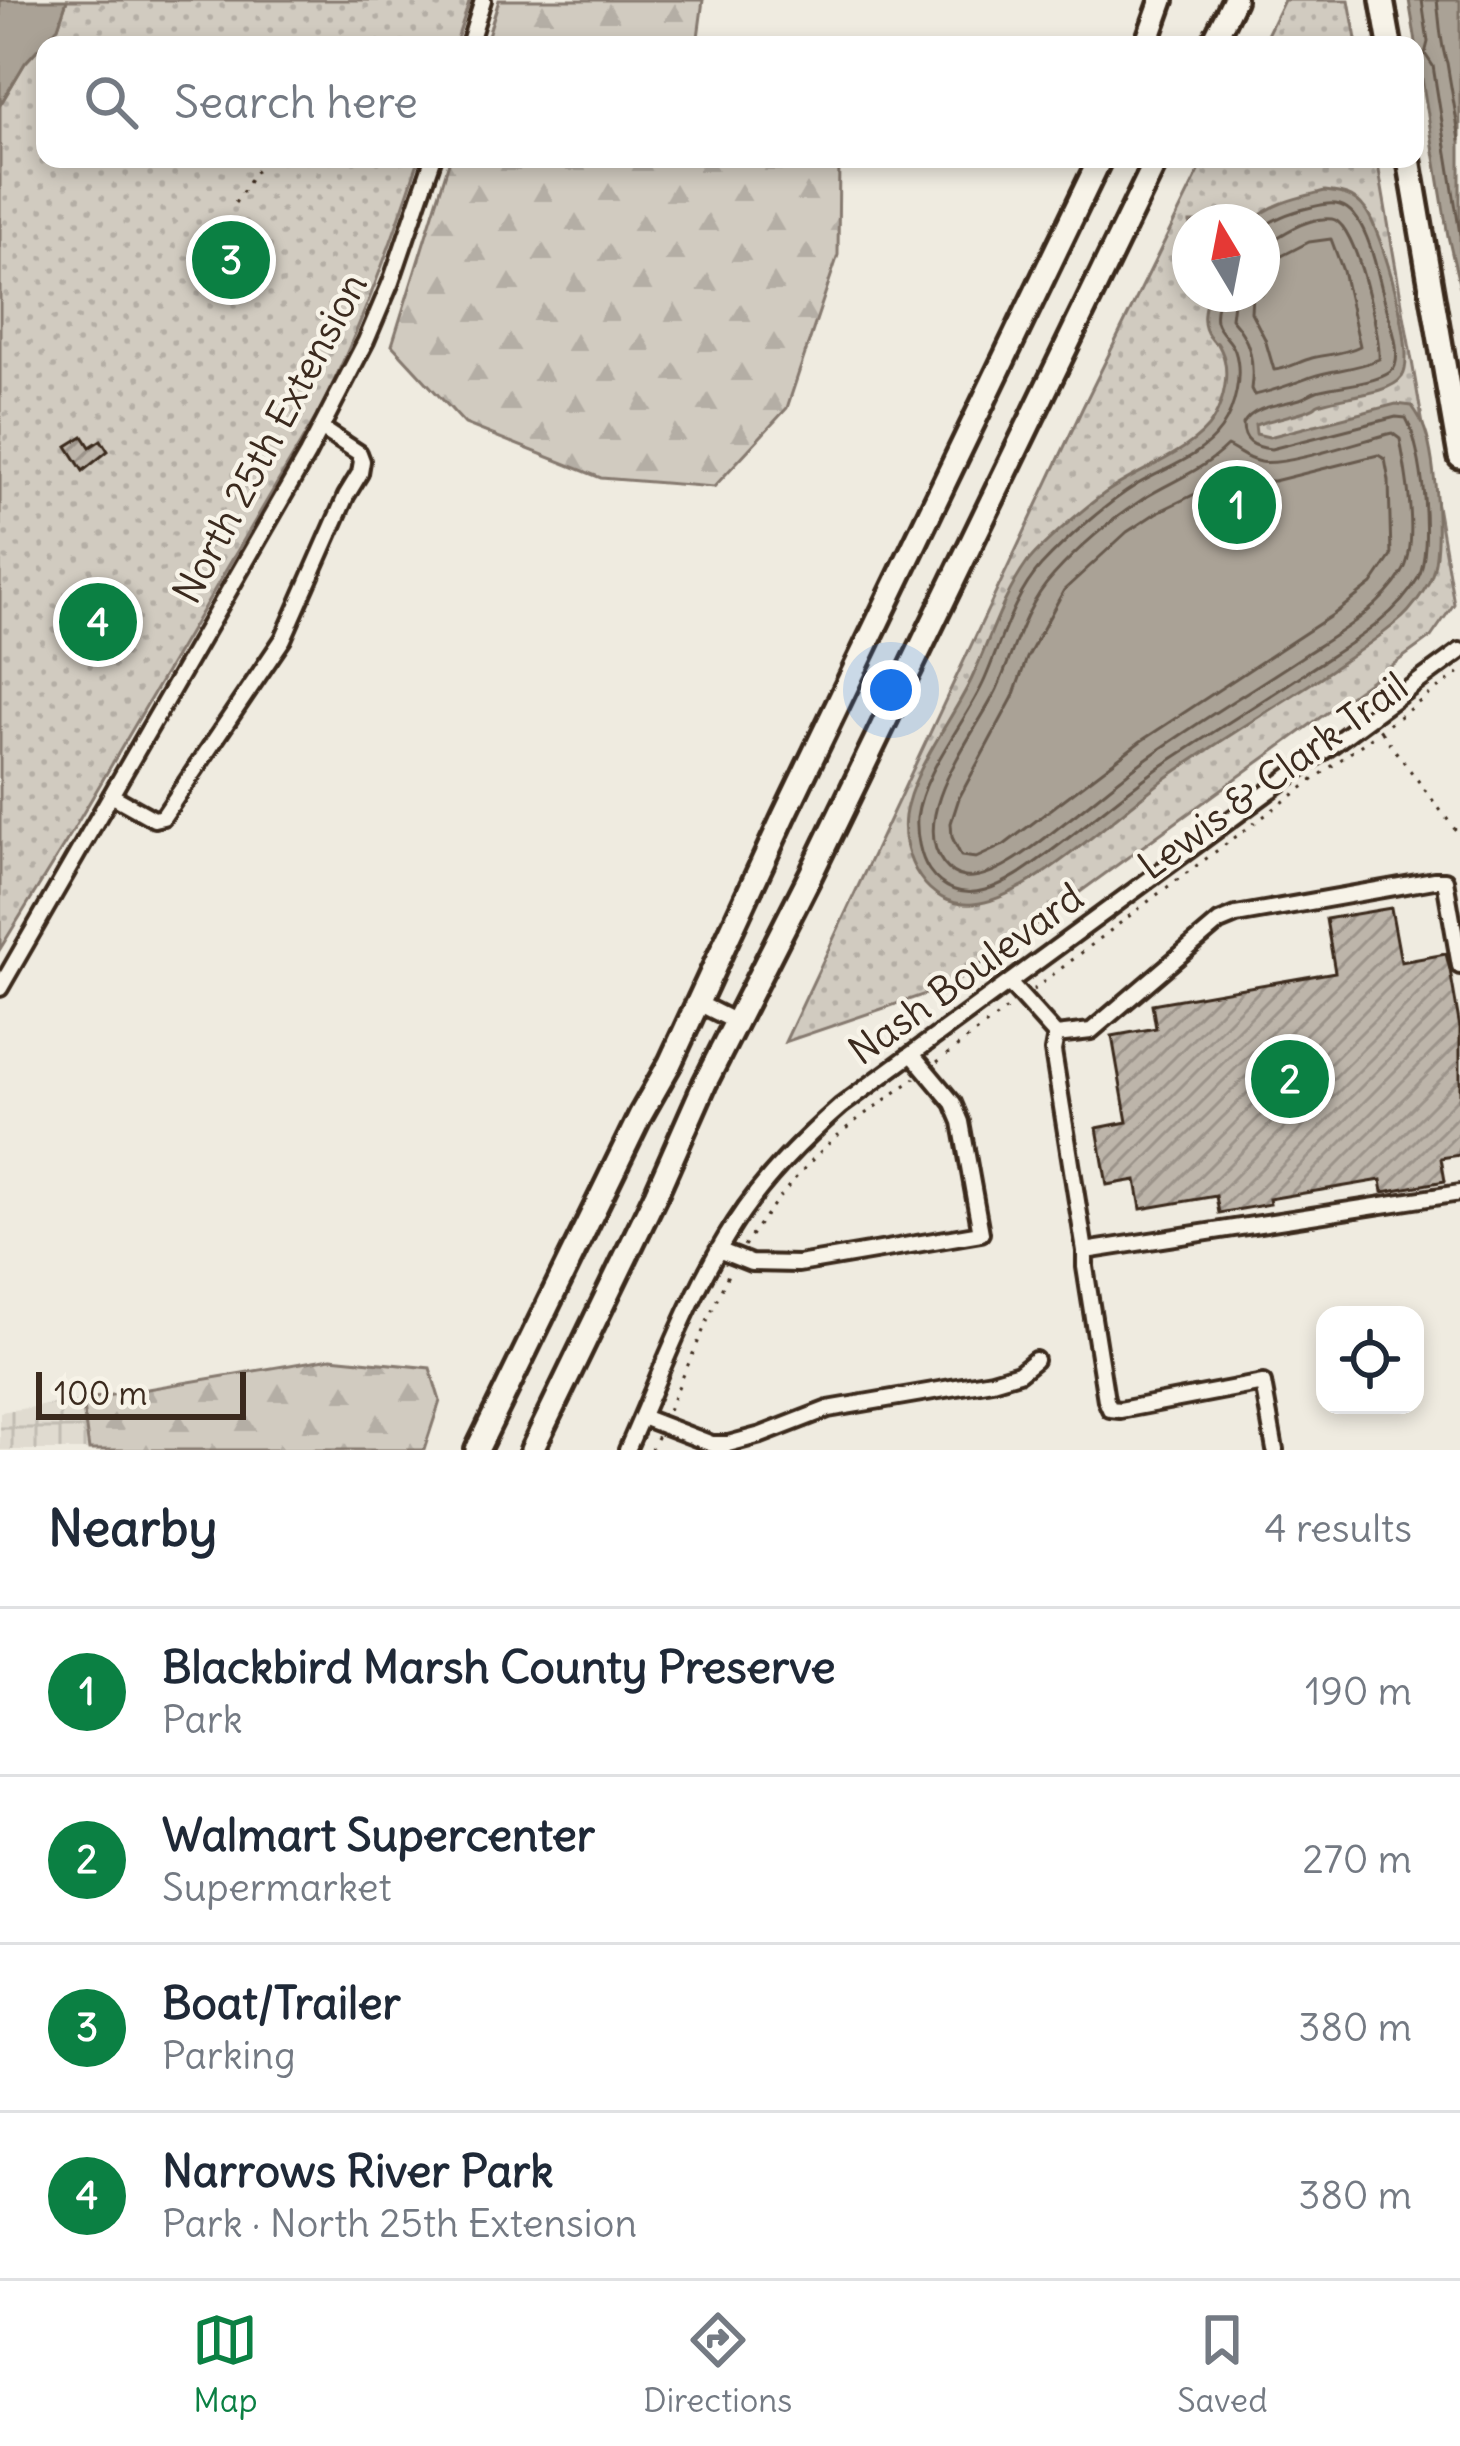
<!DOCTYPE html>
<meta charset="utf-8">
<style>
:root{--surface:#fff;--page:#f2f2f3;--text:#1f2937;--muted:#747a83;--line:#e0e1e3;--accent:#0b8043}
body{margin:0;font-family:Delius,sans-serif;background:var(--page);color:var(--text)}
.controls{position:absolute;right:36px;bottom:36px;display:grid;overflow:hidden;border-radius:24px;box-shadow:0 6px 18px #0003}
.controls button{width:108px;height:108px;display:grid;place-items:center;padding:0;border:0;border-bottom:3px solid var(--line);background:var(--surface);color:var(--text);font:60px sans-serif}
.compass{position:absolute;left:1172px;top:204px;width:108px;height:108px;border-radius:50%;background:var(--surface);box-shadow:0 6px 18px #0003;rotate:350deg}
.scale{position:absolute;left:36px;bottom:30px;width:210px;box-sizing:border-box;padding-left:12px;border:6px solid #3b2a1e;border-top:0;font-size:33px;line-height:42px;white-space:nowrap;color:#3b2a1e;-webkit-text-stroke:9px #f7f3e8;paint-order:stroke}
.you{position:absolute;left:891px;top:690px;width:42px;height:42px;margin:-30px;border:9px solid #fff;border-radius:50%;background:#1a73e8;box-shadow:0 0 0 18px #1a73e833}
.badge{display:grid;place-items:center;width:78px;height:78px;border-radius:50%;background:var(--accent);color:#fff;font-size:39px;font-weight:700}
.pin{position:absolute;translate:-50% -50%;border:6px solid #fff;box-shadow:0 3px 12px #0006}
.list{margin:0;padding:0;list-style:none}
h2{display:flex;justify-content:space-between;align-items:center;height:156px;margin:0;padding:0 48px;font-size:51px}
h2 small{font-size:39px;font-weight:400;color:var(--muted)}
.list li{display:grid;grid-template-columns:78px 1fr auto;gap:36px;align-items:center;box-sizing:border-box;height:168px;padding:0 48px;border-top:3px solid var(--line)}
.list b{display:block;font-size:45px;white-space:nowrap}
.list p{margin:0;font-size:39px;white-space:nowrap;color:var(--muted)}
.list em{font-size:39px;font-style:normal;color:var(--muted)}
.icon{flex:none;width:66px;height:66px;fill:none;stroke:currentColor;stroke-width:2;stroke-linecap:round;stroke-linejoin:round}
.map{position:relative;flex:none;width:1460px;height:1450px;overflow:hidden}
.search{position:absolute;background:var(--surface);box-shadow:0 6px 18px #0003;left:36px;right:36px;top:36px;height:132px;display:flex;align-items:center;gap:30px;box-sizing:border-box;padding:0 42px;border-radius:24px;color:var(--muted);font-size:45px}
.sheet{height:828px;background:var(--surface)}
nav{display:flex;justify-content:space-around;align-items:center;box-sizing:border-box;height:168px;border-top:3px solid var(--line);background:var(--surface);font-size:33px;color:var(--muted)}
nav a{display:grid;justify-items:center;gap:6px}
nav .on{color:var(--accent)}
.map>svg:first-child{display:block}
.industrial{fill:url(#industrial-grid)}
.forest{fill:url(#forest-firs);stroke:#867a6f;stroke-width:3}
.park{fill:url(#park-dots);stroke:#867a6f;stroke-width:3;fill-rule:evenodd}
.water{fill:#aaa296;stroke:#7e7266;stroke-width:3}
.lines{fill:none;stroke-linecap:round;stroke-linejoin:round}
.shore{stroke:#675a4e;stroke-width:3}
.building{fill:url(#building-hatch);stroke:#3b2a1e;stroke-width:3}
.minor-casing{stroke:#3b2a1e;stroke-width:22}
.highway-casing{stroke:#3b2a1e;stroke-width:30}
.path{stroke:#3b2a1e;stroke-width:3;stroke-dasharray:3 9;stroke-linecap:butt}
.minor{stroke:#f7f3e8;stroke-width:14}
.highway{stroke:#f7f3e8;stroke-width:21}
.labels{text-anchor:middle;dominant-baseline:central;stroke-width:9;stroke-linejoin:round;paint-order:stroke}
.street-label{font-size:39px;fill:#3b2a1e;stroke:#f7f3e8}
</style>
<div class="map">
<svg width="1460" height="1450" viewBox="0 0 1460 1450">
<defs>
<pattern id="industrial-grid" width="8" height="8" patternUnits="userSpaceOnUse" patternTransform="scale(3)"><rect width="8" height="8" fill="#e0dbd0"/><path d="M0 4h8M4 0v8" fill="none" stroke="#c1bcb2"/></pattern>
<pattern id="forest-firs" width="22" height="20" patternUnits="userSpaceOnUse" patternTransform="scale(3)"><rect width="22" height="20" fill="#d1cbc0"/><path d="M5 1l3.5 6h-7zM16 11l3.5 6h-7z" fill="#b4aea5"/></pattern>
<pattern id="park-dots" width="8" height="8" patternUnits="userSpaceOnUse" patternTransform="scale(3)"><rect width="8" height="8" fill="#d1cbc0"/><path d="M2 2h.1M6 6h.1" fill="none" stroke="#b4aea5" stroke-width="1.8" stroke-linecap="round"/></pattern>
<pattern id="building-hatch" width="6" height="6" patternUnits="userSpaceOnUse" patternTransform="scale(3)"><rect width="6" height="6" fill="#bdb5aa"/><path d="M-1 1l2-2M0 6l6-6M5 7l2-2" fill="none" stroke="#9b938a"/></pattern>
</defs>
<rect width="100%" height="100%" fill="#efebe0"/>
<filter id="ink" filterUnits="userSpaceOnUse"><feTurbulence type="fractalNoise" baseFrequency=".00833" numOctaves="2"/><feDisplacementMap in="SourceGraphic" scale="24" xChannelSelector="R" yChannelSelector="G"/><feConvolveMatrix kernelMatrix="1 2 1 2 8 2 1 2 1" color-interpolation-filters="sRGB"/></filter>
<g filter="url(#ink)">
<!-- industrial -->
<path class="industrial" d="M82,1400L89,1450H0V1412Z"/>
<!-- forest -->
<path class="forest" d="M499,0H703L697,45H485Z
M450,159H839L838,255L787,408L714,487L601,478L465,424L392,345Z
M331,1358L430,1368L440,1401L424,1450H89L82,1400Z"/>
<!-- park -->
<path class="park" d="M67,0H470L455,45H45V159H419C391,246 360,331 319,412L72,832L0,949V105L25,63L58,27Z
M1284,0H1349L1357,45H1262Z
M1205,159H1377L1454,604L1431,637L952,985L785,1042L1083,407ZM1190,222H1262V294H1190Z"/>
<!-- water -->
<path class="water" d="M0,0H67L58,27L25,63L0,105Z
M1409,0H1460V288L1448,236Z
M1325,191C1342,193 1355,195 1365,209C1382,231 1418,356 1402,377C1390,394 1345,396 1325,402C1310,406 1323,404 1308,410C1291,416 1272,419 1255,425L1256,434L1269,437L1396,404L1412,406C1417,413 1422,421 1425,430C1436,461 1444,554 1429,582C1422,594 1412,609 1402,618C1377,640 1348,658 1321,677C1270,710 1218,742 1169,776C1122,809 1028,901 973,904C927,908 900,858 905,816C911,771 953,719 972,678C990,639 1002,598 1027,563C1040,546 1082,510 1101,496C1132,472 1194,452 1213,420C1224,401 1231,371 1221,350C1213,334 1220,351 1210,337C1200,325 1204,308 1208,294H1262V222H1253C1269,203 1301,197 1325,191Z"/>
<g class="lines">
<!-- shore -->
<path class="shore" d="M1422,0L1428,42L1425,54L1433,66L1460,234
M1437,0C1440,21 1440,44 1447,63L1460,140
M1219,294C1218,303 1214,311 1216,321C1219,333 1231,339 1235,351C1243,375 1235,409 1221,429C1200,458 1167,467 1138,484C1107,503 1066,539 1041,566C1013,597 1001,642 985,679C966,723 923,770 917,818C916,834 920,857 929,870C942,889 963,897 985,890C1008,883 1028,868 1047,854C1087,825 1123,793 1163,765C1211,733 1260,703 1308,671C1347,645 1394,620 1418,578C1434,549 1422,446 1406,418L1396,417L1271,449C1254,447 1243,442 1243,424C1254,405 1281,405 1300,399C1306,397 1311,393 1317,391C1332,386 1389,383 1395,366C1401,348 1389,319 1385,302C1378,277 1368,213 1340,205C1330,202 1321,205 1312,207C1295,211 1274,217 1262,229
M1234,294L1231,318C1250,339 1255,361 1251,389L1254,395C1274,391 1292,384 1311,377C1333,369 1355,370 1379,359C1381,336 1356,222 1332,219C1307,216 1282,235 1262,247
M1252,294L1251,312L1265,339L1274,370C1288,369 1298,362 1312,358C1329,354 1344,354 1360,346L1343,271L1331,239L1309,242L1262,266
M1392,433L1400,439C1406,472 1420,545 1402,573C1380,609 1340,632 1306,654C1255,688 1203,719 1153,754C1123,775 1096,799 1067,821C1043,839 996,881 965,877C956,876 949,871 943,863C908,815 976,733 997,689C1014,652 1024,607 1053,576C1078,548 1111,520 1143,499C1173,480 1201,472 1227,446C1238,451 1247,460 1260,462C1284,467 1364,440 1392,433Z
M1378,455L1385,459L1389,481L1391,556L1372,584L1334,614L1141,741L1004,845L976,858L961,856L952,837L951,823L959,798L1013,697L1027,658L1064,590L1127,532L1156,513L1195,494L1228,471L1259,481H1274Z"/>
</g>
<!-- building -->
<path class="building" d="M83,436L90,447L101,440L108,451L83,471L67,446Z
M1391,908L1401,962L1446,954L1450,970L1460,1028V1155L1441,1158L1445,1181L1383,1192L1381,1180L1269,1199L1270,1204L1219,1213L1216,1196L1141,1209L1136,1180L1107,1185L1097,1128L1127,1122L1112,1036L1156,1028L1152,1004L1335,972L1326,919Z"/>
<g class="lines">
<!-- minor casing -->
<g class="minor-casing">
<path id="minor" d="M469,45L483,0
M111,795L154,819L163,817L283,639L346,496L360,473L362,461L359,453L321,428
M1009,983L1056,1035L1053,1051L1085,1251L1460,1193
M0,988L307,455L366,341L391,282L433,159
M698,1003L736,1022
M1056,1035L1091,1031L1219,922L1236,915L1434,880H1445L1460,966
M718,1250L751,1263L798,1264L981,1233L961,1122L953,1103L912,1054
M1085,1251V1267L1106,1400L1110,1409L1120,1410L1263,1383L1275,1450
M642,1417L712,1444H728L761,1435L828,1409L992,1381L1019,1373L1035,1360
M627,1450C661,1374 690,1292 735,1223C764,1178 801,1141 841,1106L1460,651"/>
</g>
<!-- highway casing -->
<g class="highway-casing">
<path id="highway" d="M1382,0L1390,45
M1146,45L1162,0
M1212,45L1234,0
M1409,159L1460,457
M477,1450L640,1116L670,1063L784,816L1100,159
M532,1450L656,1194L705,1083L811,874L1157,159"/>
</g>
<!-- path -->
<path class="path" d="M235,203C246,189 254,168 268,159
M1381,732L1460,836
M1033,990L1158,894L1460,672
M937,1062L1011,1006
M744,1246C771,1206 801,1168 837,1136C862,1115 889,1097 915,1078
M668,1410L730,1270
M651,1450L658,1435"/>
<!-- minor -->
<use href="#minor" class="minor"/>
<!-- highway -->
<use href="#highway" class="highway"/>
</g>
</g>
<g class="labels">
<!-- street labels -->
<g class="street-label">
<text transform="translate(270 438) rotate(-62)">North 25th Extension</text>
<text transform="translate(1273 776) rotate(-36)">Lewis &amp; Clark Trail</text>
<text transform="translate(966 974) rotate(-36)">Nash Boulevard</text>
</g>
</g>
</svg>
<div class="controls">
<button><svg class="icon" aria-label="locate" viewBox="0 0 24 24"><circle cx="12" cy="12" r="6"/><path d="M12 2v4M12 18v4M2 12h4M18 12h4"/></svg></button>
</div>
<svg class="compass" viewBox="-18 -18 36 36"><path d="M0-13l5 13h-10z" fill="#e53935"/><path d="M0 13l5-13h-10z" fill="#747a83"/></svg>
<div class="scale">100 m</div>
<div class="you"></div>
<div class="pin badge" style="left:1237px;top:505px">1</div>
<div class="pin badge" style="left:1290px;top:1079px">2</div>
<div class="pin badge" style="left:231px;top:260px">3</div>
<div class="pin badge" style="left:98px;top:622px">4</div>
<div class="search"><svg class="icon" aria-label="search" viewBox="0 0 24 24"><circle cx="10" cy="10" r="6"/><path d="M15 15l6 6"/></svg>Search here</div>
</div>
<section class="sheet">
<h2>Nearby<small>4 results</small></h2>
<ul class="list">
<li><span class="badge">1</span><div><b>Blackbird Marsh County Preserve</b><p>Park</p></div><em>190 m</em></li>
<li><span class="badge">2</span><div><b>Walmart Supercenter</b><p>Supermarket</p></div><em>270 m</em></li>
<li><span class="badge">3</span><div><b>Boat/Trailer</b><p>Parking</p></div><em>380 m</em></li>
<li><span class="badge">4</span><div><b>Narrows River Park</b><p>Park · North 25th Extension</p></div><em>380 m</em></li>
</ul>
</section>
<nav>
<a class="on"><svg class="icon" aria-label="map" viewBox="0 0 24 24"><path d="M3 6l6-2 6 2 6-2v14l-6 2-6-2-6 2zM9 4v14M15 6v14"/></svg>Map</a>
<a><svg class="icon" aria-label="directions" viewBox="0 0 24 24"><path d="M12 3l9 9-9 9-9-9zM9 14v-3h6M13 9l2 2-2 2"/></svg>Directions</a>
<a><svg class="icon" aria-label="saved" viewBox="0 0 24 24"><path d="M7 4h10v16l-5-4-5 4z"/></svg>Saved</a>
</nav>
